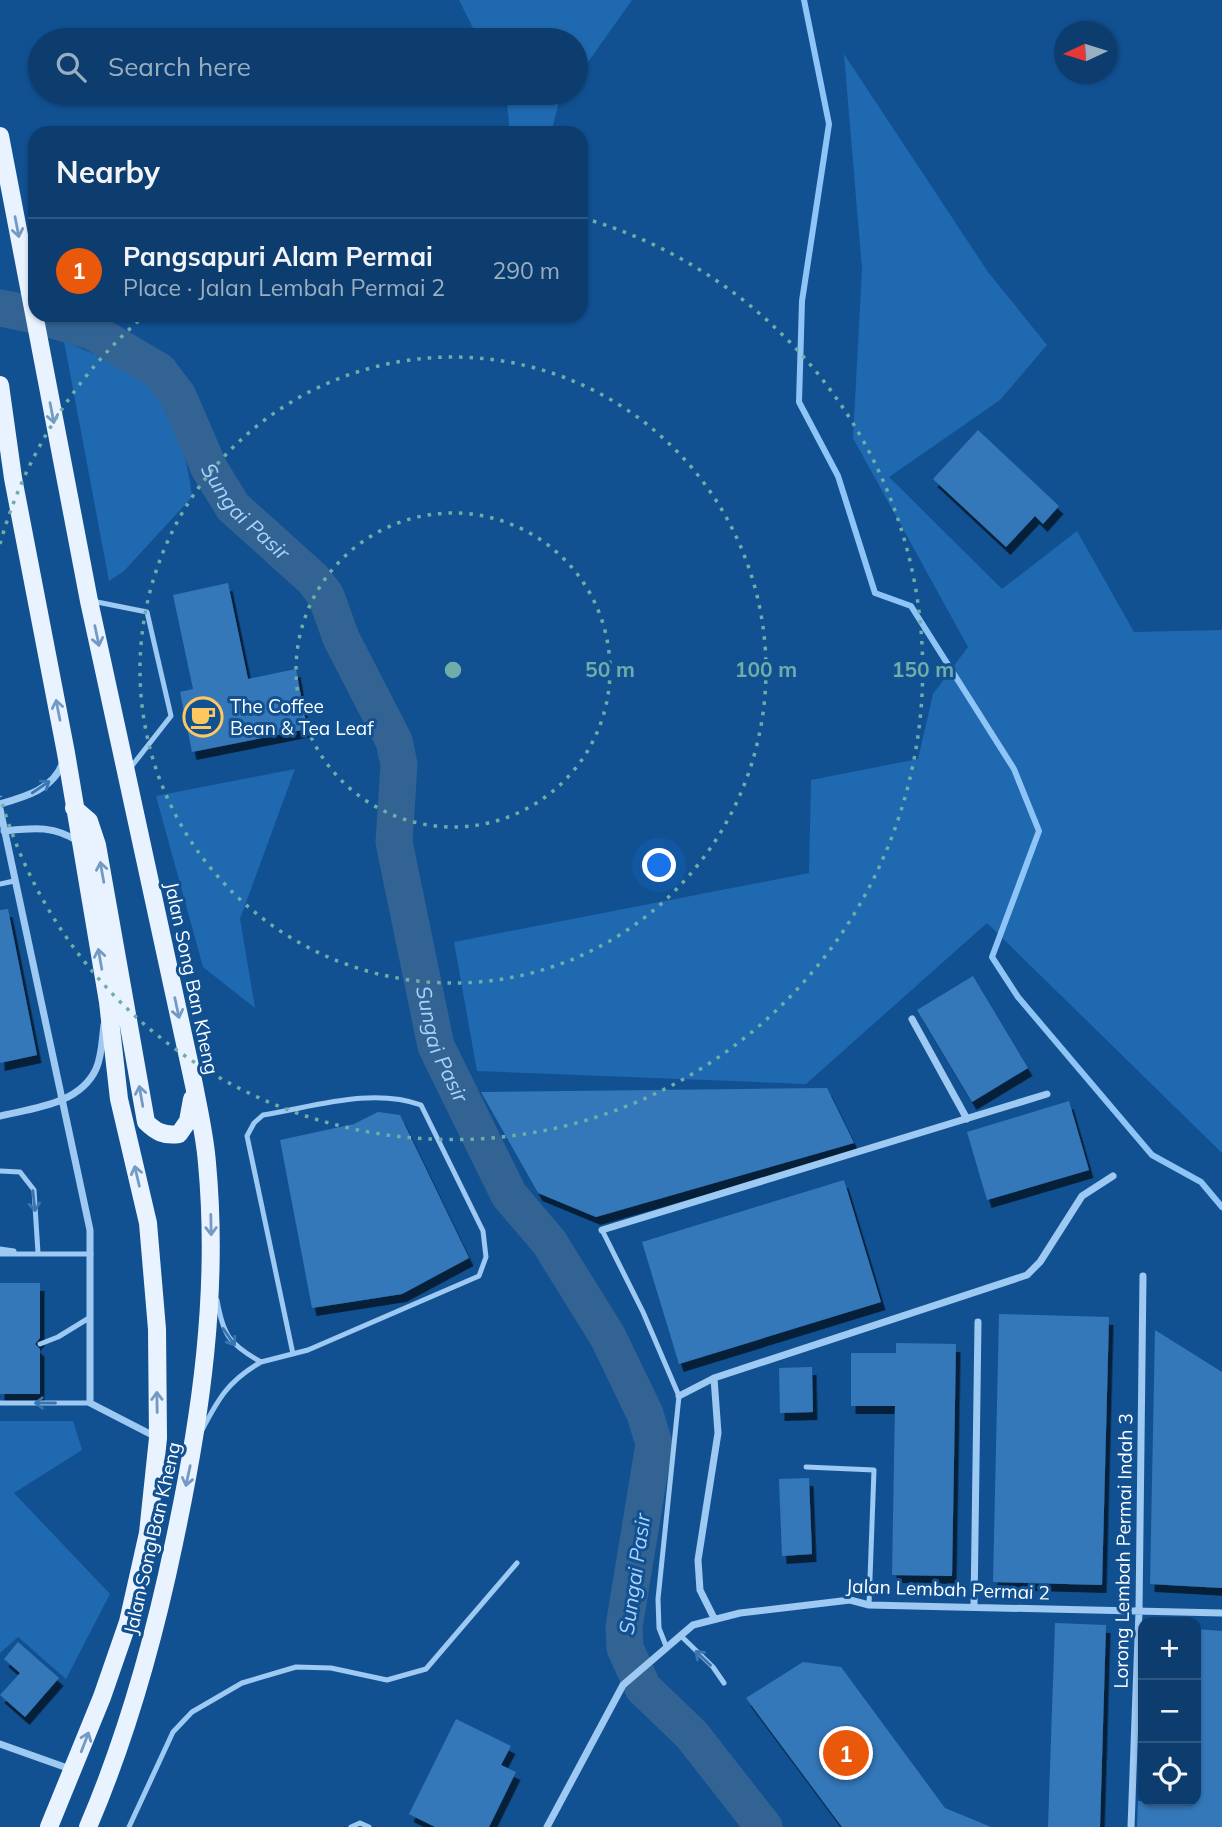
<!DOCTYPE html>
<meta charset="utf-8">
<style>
:root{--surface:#0d3d6e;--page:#1b4876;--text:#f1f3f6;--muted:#9aaec2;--line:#2d5681;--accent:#ea580c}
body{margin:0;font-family:Mulish,sans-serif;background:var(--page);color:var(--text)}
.controls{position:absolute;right:21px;bottom:21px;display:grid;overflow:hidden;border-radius:14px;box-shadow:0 2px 5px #0004}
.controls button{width:63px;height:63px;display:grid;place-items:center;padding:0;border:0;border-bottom:2px solid var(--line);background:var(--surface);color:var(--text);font:35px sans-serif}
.compass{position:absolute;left:1054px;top:21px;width:63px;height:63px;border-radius:50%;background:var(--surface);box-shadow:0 2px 5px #0004;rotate:266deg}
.you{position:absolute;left:660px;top:866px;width:24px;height:24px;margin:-18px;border:5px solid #fff;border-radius:50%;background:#1a73e8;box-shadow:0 0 0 10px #1a73e833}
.badge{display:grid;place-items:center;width:46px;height:46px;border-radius:50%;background:var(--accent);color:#fff;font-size:23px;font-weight:700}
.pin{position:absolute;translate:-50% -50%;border:4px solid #fff;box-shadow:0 2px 7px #0006}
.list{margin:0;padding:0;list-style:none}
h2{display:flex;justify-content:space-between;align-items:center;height:91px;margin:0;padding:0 28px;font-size:30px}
h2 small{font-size:23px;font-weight:400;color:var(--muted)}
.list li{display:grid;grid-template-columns:46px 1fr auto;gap:21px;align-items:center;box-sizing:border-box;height:105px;padding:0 28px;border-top:2px solid var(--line)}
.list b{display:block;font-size:26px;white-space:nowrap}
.list p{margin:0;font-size:23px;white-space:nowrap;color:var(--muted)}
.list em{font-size:23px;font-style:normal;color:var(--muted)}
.icon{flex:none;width:38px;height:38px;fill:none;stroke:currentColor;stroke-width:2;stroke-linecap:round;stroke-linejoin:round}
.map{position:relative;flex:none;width:1222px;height:1827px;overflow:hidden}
.search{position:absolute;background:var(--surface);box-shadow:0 2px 5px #0004;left:28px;top:28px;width:560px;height:77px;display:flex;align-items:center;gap:18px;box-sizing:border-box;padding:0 24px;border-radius:38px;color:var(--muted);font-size:26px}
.panel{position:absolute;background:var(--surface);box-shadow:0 2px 5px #0004;left:28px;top:126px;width:560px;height:196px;border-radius:21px}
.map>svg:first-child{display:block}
.green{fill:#1f69b0}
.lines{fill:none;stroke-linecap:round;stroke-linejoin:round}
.stream{stroke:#8fc5f6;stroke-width:6}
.river{stroke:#336392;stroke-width:37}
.building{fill:#3478ba;filter:url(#shadow)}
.lane{stroke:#9dc9f3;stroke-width:5}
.street{stroke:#9dc9f3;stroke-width:7}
.primary{stroke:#e9f3ff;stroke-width:18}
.oneway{stroke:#729ac3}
.oneway2{stroke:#3b75af}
.ring{fill:none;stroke:#6fada8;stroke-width:3.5;stroke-dasharray:3.5 7}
.labels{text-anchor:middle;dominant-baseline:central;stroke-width:6;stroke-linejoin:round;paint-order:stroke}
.poi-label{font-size:19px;fill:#fff;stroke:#115192;text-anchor:start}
.street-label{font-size:19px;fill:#fff;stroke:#115192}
.water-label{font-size:21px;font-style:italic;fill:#a9d3fa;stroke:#115192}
.centre{fill:#6fada8;stroke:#115192;stroke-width:3.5}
.ring-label{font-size:21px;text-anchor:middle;font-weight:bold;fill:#6fada8;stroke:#115192;stroke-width:6;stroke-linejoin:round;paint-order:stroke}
</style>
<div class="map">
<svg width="1222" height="1827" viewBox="0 0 1222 1827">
<defs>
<filter id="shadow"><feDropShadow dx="4.5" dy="8" stdDeviation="0" flood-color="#0009"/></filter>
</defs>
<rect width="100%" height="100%" fill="#115192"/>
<!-- green -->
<path class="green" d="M459,0H632L576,79V40H479Z
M844,54L988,272L1047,345L1000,400L889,477L1002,589L1077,531L1134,632L1222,630V1153L987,923L806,1084L477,1071L454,942L809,873L811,780L918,759L933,694L968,647L853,438L862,269Z
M506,93H566L559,102L551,133H510Z
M64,341C94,355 130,367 155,390C173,405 191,473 192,497L124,571L109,581Z
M295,769L240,919L255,1008L203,967L156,796Z
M0,1421H73L82,1450L14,1493L110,1594L66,1679L18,1637L0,1653Z"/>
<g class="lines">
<!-- stream -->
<path class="stream" d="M804,0L829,124L802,301L799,402L838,476L875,593L911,606L1014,769L1039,831L992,957L1018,997L1152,1155L1201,1182L1222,1207"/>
<!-- river -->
<g class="river">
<path d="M0,308L35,315"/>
<path id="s1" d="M36,315L91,331L159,371L178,396L209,468L233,507L313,579L326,596L341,638L394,741L399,764L394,842L436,1046L509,1195L549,1242L608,1337L645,1414L654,1444L624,1627L625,1648L643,1688L691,1734L764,1827"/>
</g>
</g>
<!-- building -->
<path class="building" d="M978,430L1059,506L1043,524L1035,516L1006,547L933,479Z
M228,583L248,679L296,669L307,729L192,752L180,692L193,689L173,595Z
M8,909L37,1055L0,1063V910Z
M973,976L1028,1068L972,1102L917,1010Z
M827,1088L854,1143L596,1217L538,1193L481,1092Z
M1069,1101L1089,1170L987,1200L967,1132Z
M378,1112L400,1115L469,1258L402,1294L312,1308L280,1140L354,1124Z
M844,1180L881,1302L679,1364L642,1242Z
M0,1283H40V1338L35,1344L40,1349V1394H0Z
M999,1314L1109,1317L1102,1585L993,1582Z
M1155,1330L1222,1372V1588L1150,1584Z
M896,1343L956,1344L952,1576L892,1575L895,1406H851V1353H896Z
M812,1367L813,1412L780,1413L779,1368Z
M809,1478L812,1554L782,1556L779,1479Z
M1055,1623L1106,1625L1100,1827H1048Z
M1196,1629L1222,1631V1827H1137L1138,1801H1196Z
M18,1642L59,1678L25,1717L0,1695L20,1673L4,1659Z
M803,1662L841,1667L945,1808L991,1827H842L746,1698Z
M456,1719L511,1746L501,1765L516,1772L489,1827H435L409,1814Z"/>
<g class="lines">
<!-- lane -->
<path class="lane" d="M92,601L147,612L171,716L131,767
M0,884L14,881
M0,1171L20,1172L34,1190L38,1253
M602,1230L643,1312L679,1396L658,1599L659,1628L666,1646
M0,1249L14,1251
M0,1254H91
M40,1344L58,1337L89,1318
M261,1362L308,1350L479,1276L486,1257L483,1231L421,1105C372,1087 313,1107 263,1115L254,1123L247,1136L293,1354
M0,1403H90
M201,1432C218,1399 228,1381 261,1362C229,1344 223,1335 217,1300
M806,1467L874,1470L869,1605
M680,1635L713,1667L724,1683
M129,1827L173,1732L192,1712L242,1683L296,1667L331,1668L387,1680L426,1669L517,1563
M351,1827L360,1823L369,1827"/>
<!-- street -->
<path class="street" d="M0,804C25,797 54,789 63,762
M0,809L90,1230V1403L156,1437
M4,831C33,828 54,825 79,842
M912,1019L967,1119
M0,1116C34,1108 80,1104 96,1069C102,1056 102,1039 104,1025
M602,1230L1047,1094
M714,1378L718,1433L698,1560L700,1590L714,1618
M679,1396L714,1378L1027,1275L1040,1262L1082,1196L1113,1176
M974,1607L978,1322
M0,1744L73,1770
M547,1827L623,1685L693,1625L740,1613L850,1600L869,1605L1222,1613
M1131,1827L1139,1611L1143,1276"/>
<!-- primary -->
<path class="primary" d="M0,136L89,601L194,1085C199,1111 205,1137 207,1163C219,1292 201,1417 174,1543C154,1639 127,1736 88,1827
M0,385L13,478L66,753L108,1002L119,1099L148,1223L157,1329L158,1438L148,1533L128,1622L102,1697L49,1827
M74,808L89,821L97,845L146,1122C156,1132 164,1136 179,1134L188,1121L192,1099"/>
</g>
<!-- one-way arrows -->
<defs><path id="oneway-shaft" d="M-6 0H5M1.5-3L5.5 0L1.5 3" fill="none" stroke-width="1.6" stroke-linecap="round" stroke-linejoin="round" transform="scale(1.75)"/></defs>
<g class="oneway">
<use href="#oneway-shaft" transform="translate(17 227) rotate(79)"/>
<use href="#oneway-shaft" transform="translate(52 413) rotate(79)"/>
<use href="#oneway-shaft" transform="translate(97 636) rotate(78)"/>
<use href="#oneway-shaft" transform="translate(58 710) rotate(-101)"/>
<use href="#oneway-shaft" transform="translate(102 872) rotate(-100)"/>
<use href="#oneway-shaft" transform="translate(100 959) rotate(-100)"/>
<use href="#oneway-shaft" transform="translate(177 1008) rotate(78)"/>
<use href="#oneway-shaft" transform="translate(141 1096) rotate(-100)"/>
<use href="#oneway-shaft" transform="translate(137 1176) rotate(-103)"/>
<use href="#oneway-shaft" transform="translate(211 1225) rotate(89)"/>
<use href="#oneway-shaft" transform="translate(157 1402) rotate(-91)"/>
<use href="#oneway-shaft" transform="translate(188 1476) rotate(102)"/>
<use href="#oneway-shaft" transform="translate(85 1742) rotate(-69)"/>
</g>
<g class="oneway2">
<use href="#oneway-shaft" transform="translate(41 787) rotate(-34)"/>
<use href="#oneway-shaft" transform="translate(34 1201) rotate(84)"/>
<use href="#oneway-shaft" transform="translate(229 1337) rotate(55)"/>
<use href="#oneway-shaft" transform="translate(45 1403) rotate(-180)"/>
<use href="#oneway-shaft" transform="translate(703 1658) rotate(-136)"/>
</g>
<!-- distance rings -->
<g class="ring">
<circle cx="453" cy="670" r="157"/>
<circle cx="453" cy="670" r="313"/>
<path d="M0 544A470 470 0 0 1 145 315M583 218A470 470 0 1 1 0 796"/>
</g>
<!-- icons -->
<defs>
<g id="cafe-ring" transform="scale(2.0125)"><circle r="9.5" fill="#115192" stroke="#ffc75f" stroke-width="1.5"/><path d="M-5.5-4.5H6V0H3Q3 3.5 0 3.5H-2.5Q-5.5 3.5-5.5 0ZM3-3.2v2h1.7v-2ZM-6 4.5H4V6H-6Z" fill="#ffc75f"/></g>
</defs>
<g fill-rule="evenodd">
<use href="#cafe-ring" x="203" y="717"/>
</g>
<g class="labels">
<!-- poi labels -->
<g class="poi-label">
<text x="230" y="706">The Coffee<tspan x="230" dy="22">Bean &amp; Tea Leaf</tspan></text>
</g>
<!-- street labels -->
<g class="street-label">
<text transform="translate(192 978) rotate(78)">Jalan Song Ban Kheng</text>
<text transform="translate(152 1538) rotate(-77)">Jalan Song Ban Kheng</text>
<text transform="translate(1123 1551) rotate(-89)">Lorong Lembah Permai Indah 3</text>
<text transform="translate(948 1589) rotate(2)">Jalan Lembah Permai 2</text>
</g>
<!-- water labels -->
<g class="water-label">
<text stroke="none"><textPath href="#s1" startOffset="303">Sungai Pasir</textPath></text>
<text stroke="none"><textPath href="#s1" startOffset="891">Sungai Pasir</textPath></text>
<text transform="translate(634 1574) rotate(-82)">Sungai Pasir</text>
</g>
</g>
<circle cx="453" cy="670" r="10" class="centre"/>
<g class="ring-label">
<text x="610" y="677">50 m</text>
<text x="766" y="677">100 m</text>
<text x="923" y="677">150 m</text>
</g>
</svg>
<div class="controls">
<button>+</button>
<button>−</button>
<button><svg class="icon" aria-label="locate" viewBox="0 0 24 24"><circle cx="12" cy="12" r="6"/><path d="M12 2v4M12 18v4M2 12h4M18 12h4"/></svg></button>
</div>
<svg class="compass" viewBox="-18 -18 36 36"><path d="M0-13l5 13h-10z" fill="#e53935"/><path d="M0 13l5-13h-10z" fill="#9aaec2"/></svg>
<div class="you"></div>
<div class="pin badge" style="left:846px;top:1753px">1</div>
<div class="search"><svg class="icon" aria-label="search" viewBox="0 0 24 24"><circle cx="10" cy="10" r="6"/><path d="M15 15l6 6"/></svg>Search here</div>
<section class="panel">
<h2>Nearby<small></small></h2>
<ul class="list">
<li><span class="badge">1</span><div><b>Pangsapuri Alam Permai</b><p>Place · Jalan Lembah Permai 2</p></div><em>290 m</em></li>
</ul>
</section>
</div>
